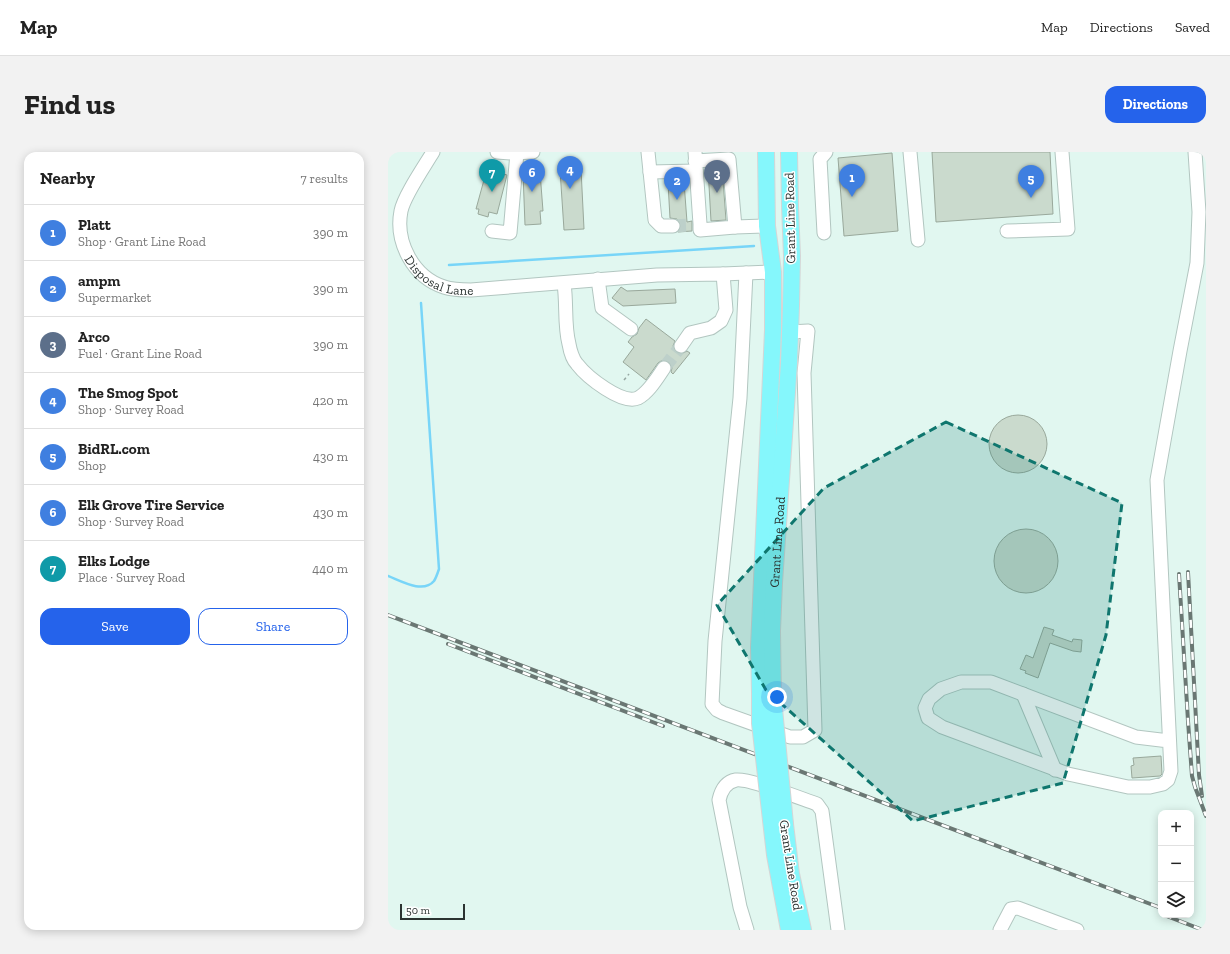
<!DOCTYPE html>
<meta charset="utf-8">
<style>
:root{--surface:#fff;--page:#f2f2f2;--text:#222;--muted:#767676;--line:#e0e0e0;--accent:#2563eb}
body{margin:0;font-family:"Zilla Slab",serif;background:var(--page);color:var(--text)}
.controls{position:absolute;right:12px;bottom:12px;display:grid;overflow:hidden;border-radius:8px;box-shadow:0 2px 10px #0003}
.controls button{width:36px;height:36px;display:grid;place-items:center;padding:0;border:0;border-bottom:1px solid var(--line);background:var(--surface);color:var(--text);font:20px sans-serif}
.scale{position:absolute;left:12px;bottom:10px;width:65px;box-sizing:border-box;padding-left:4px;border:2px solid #2b3331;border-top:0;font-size:11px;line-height:14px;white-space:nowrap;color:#2b3331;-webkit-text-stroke:3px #fff;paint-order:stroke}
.you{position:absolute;left:389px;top:545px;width:14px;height:14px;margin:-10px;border:3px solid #fff;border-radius:50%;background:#1a73e8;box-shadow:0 0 0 6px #1a73e833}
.badge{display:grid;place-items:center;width:26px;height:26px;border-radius:50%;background:var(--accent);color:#fff;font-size:13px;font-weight:700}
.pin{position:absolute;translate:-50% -33px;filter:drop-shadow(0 1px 2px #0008)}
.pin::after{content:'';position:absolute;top:21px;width:14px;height:12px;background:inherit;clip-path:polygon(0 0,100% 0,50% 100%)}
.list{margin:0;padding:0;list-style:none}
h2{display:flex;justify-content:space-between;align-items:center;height:52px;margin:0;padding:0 16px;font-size:17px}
h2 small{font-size:13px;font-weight:400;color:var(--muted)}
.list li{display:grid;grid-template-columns:26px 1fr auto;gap:12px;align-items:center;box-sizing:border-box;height:56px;padding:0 16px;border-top:1px solid var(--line)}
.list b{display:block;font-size:15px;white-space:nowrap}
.list p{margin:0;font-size:13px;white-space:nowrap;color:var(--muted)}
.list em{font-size:13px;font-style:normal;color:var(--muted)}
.actions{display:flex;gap:8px;padding:12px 16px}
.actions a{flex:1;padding:9px 0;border:1px solid var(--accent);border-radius:12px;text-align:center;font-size:14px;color:var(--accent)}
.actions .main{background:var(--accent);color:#fff}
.icon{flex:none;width:22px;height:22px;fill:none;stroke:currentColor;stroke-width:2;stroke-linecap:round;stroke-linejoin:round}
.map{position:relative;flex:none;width:818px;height:778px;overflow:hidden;border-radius:12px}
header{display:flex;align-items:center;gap:24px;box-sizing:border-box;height:56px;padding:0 20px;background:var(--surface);border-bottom:1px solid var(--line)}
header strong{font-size:19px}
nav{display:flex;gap:22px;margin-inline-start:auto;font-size:14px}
.intro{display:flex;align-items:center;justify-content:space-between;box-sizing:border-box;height:96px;padding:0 24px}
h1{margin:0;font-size:28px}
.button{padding:10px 18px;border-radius:12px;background:var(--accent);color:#fff;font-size:14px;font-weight:700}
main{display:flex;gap:24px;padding:0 24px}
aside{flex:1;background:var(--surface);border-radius:12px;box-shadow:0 2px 10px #0003}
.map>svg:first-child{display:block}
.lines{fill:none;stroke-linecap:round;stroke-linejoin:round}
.stream{stroke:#78d5f8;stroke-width:2.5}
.building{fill:#cadacd;stroke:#99a89b}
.minor-tunnel{stroke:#bdd0ca;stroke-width:13;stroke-dasharray:13 6;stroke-linecap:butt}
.minor-casing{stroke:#b2c6c0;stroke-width:15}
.major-casing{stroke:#d5d6d6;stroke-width:18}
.path{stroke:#96a7a2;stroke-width:1.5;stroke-dasharray:3 3;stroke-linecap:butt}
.minor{stroke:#fff;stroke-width:13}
.major{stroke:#85f7fc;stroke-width:16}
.rail-casing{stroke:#6a7773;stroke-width:4}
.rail{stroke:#fff;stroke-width:2.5;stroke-dasharray:8;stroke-linecap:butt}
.major-bridge-casing{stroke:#d5d6d6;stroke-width:18;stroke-linecap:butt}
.major-bridge{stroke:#85f7fc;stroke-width:16}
.marked{fill:#0f766e;fill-opacity:0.2;stroke:#0f766e;stroke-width:3;stroke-dasharray:8 5;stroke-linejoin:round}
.labels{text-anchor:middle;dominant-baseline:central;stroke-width:3;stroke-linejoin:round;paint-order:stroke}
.street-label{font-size:13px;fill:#2b3331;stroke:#fff}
</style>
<header>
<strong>Map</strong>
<nav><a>Map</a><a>Directions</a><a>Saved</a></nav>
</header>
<div class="intro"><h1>Find us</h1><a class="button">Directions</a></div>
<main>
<aside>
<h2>Nearby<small>7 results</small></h2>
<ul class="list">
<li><span class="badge" style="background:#3f7fe0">1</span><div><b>Platt</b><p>Shop · Grant Line Road</p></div><em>390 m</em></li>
<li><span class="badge" style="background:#3f7fe0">2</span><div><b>ampm</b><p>Supermarket</p></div><em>390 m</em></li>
<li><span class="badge" style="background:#5c6f8a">3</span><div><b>Arco</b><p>Fuel · Grant Line Road</p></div><em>390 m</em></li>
<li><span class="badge" style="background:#3f7fe0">4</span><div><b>The Smog Spot</b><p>Shop · Survey Road</p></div><em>420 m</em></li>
<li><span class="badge" style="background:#3f7fe0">5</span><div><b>BidRL.com</b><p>Shop</p></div><em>430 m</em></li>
<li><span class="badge" style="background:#3f7fe0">6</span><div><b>Elk Grove Tire Service</b><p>Shop · Survey Road</p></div><em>430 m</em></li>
<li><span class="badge" style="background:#0f9aa8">7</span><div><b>Elks Lodge</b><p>Place · Survey Road</p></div><em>440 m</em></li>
</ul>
<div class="actions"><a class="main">Save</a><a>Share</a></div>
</aside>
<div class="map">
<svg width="818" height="778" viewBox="0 0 818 778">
<rect width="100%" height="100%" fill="#e1f7f0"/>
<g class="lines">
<!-- stream -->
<path class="stream" d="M61,113L366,94
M0,424C13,429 35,442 46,429C48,426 50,420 51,417L33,151"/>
</g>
<!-- building -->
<path class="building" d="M544,0H662L665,62L548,70Z
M504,1L510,79L456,84L450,6Z
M334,15L338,68L323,69L320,16Z
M99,17L119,23L109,62L101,60L100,65L90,62L91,57H88Z
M193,17L196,77L176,78L172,18Z
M152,20L155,59H152L153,72L137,73L135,21Z
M296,30L299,70L304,69V79L290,80L293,74L292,70L289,67L282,66L280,31Z
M233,135L239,139L287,137L288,151L235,154L224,146Z
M258,167L287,189L285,194L288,200L293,202L299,199L302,201L285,222L283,220L284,216L283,212L277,208L273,209L270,211L258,228L235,210L246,195L240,190L244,185L249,182L251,176Z
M601 292a29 29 0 1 1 58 0a29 29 0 1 1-58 0Z
M606 409a32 32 0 1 1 64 0a32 32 0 1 1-64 0Z
M656,475L666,478L664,483L684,490L685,487L694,488L693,500L685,499L662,491L650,526L637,521L638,519L632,517L638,503L645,506Z
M773,604L774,622L772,624L744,626L743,614L746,613L745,606Z"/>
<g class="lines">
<!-- minor-tunnel -->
<path class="minor-tunnel" d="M285,74L304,73
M276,216L293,194"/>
<!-- minor casing -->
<g class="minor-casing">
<g id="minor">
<path id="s1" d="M45,0C36,15 16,44 13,59C7,90 25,125 56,135C65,138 74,138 83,138L269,123L335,122L338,158L333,169L323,176L302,181L293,194"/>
<path d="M109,0L124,1L145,0"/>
<path d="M260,0L267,68L273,74H285"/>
<path d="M307,0L312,72V78L347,75L341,7L307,9"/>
<path d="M522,0L530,88"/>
<path d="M262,20L308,19"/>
<path d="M347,75L379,74"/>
<path d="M104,79L122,81L129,1"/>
<path d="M619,79L680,77L674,0"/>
<path d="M436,81L432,7L438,0"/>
<path d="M358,121L352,246L327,489L324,552L329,558L335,561L402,585H415L427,578L416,221L420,179L402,180"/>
<path d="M335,122L385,120"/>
<path d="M210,127L214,156L243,177"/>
<path d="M176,132C179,151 176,173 181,192C182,198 185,208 189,212C199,225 234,253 250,246C261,240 269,226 276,216"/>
<path d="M635,542L667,618"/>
<path d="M781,589L748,585L603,530H573L553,537L541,547L537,556L540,566L554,575L680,622L740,635H762L775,632L780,628L783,619L769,328L792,199L809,111L811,60L807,0"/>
<path d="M359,778L352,755L331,648C333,639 337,630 348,628C361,626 414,647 429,652L434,659L450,778"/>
<path d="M612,778L623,757L630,756L689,778"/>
</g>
</g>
<!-- major casing -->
<g class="major-casing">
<g id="major">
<path d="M372,541L371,495L385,178V120L379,74L378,0"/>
<path id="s2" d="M385,546L384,479L386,431L401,211L403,154L404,104L402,54L401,0"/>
<path d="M383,668L387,703L401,778"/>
<path d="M397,672L403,722L415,778"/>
</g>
</g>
<!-- path -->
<path class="path" d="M236,228L241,222"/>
<!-- minor -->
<use href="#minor" class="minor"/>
<!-- major -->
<use href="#major" class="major"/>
<!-- rail casing -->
<g class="rail-casing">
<path id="rail" d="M800,420L811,623L814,644
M791,422L800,569L804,624L807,635L818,664
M0,463L773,756
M60,492L275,574
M776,763L815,778"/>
</g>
<!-- rail -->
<use href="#rail" class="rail"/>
<!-- major-bridge casing -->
<g class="major-bridge-casing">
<path id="major-bridge" d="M372,541V571L383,668
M385,546L397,672"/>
</g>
<!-- major-bridge -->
<use href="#major-bridge" class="major-bridge"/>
</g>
<!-- marked area -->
<path class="marked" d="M558,270L734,351L718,483L675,631L525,669L378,538L329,453L436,336Z"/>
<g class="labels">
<!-- street labels -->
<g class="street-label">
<text transform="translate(402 66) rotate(-91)">Grant Line Road</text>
<text stroke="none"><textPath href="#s1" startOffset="153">Disposal Lane</textPath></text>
<text stroke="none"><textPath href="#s2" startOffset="156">Grant Line Road</textPath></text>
<text transform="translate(403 713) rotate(81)">Grant Line Road</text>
</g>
</g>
</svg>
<div class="controls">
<button>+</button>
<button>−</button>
<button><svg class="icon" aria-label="layers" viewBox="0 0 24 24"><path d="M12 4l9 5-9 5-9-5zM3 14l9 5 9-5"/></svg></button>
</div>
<div class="scale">50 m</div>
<div class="you"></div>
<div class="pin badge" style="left:464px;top:45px;background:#3f7fe0">1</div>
<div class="pin badge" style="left:289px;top:48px;background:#3f7fe0">2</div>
<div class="pin badge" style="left:329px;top:41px;background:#5c6f8a">3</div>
<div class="pin badge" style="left:182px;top:37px;background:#3f7fe0">4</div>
<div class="pin badge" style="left:643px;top:46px;background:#3f7fe0">5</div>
<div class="pin badge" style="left:144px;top:40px;background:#3f7fe0">6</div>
<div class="pin badge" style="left:104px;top:40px;background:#0f9aa8">7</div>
</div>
</main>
